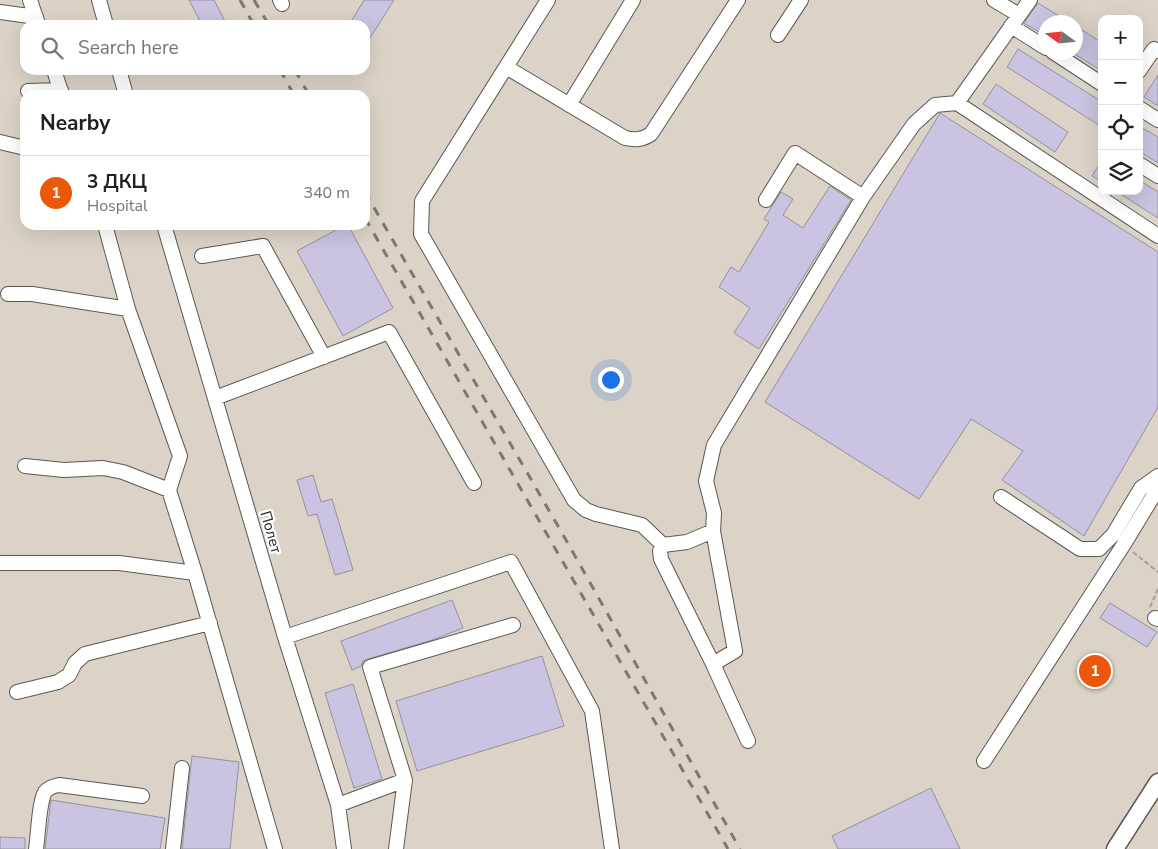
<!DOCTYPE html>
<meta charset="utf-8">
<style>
:root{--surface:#fff;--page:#f6f6f6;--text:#202124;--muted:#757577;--line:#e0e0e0;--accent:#ea580c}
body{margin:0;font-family:"Nunito Sans",sans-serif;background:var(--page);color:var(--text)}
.controls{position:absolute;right:15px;top:15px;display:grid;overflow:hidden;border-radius:10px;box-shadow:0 5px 20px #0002}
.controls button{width:45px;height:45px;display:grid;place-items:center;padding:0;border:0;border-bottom:1px solid var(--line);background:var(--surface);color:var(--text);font:25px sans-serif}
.compass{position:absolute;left:1038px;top:15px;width:45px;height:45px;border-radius:50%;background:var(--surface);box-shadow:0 5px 20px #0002;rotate:285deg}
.you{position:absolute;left:610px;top:379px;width:18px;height:18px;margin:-12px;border:4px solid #fff;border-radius:50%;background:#1a73e8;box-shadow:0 0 0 8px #1a73e833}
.badge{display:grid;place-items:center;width:32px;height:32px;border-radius:50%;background:var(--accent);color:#fff;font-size:16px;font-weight:700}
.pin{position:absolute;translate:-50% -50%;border:2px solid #fff;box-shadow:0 1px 5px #0006}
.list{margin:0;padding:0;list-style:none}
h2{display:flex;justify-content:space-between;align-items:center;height:65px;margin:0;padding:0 20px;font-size:21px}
h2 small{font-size:16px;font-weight:400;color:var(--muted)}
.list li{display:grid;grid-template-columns:32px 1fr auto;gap:15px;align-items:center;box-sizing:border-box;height:75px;padding:0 20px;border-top:1px solid var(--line)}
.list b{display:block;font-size:19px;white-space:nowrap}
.list p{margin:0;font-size:16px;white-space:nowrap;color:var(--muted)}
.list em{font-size:16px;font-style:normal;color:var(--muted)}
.icon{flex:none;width:28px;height:28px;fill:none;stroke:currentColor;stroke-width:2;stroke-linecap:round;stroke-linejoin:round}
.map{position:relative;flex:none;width:1158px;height:849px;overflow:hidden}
.search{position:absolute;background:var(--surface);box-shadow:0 5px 20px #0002;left:20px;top:20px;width:350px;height:55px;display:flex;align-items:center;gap:12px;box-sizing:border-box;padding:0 18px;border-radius:15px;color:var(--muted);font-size:19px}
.panel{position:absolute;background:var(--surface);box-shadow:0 5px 20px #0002;left:20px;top:90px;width:350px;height:140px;border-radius:15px}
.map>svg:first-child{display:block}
.built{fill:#dbd3c7;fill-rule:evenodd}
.building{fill:#cac3e1;stroke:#949399}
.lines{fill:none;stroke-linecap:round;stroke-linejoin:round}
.minor-casing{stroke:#5b5954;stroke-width:16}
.major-casing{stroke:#5b5954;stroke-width:19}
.path{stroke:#a29f9b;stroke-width:2;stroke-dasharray:5 2.5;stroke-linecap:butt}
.minor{stroke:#fff;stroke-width:14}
.major{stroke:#fff;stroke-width:16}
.rail{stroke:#7b7875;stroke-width:3;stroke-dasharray:9 9;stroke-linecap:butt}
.labels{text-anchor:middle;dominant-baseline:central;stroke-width:4.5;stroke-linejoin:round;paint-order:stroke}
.street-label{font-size:15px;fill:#272523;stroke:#fff}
</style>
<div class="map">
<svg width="1158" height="849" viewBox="0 0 1158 849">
<rect width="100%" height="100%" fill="#e3e0da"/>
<!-- built -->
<path class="built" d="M0,0H1158V849H0ZM1102,19H1139V191H1102ZM1046,22H1076V52H1046ZM25,25H365V70H25ZM25,95H365V225H25Z"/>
<!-- building -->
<path class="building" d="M189,0H214L227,25H202Z
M364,0H394L365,46V25H349Z
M1038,3L1069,22H1046V36L1024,23Z
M1076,26L1102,43V71L1076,55Z
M1018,49L1102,102V127L1007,67Z
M1158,75V106L1144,97Z
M996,84L1068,132L1055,152L983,104Z
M940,113L1158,252V407L1084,536L1002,480L1023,451L971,419L919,499L765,402Z
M1139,126L1158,137V163L1139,151Z
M1102,160V182L1092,176Z
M1139,180L1158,192V218L1116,191H1139Z
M830,186L851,200L759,349L734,333L750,308L719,287L731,267L739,272L769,222L764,219L781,192L793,199L783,215L803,228Z
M345,225H348L393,308L343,336L297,251Z
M313,475L321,502L332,499L353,570L335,575L317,514L308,516L297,480Z
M452,600L463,628L432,640L368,659L363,661L361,666L352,670L341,641Z
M1110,603L1157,632L1147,647L1100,618Z
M542,656L564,726L417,771L396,701Z
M353,684L382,779L354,788L325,693Z
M192,756L239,762L230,849H182Z
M931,788L960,849H838L832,836Z
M51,800L165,818L160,849H45Z
M0,837L25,838V849H0Z"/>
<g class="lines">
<!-- minor casing -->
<g class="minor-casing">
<path id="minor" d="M30,0L38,24
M99,0L106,25
M280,0L282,4
M548,0L422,201L421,234L574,500L586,510L596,514L642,525L663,545
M994,0L1019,15
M0,12L36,17
M1011,26L1046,48
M778,35L801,0
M1053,52L1102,84
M506,67L625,138C635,140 642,140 651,134L738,0
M54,70L62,95
M119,70L126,95
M1139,71L1154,49L1158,51
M28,91L61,90
M957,103L1158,236
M569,105L633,0
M1139,108L1158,120
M0,142L25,148
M1139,164L1158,176
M766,200L795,153L863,197
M105,225L128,309L180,456L169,490L195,573L275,849
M164,225L285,637L338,805L344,849
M202,256L263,246L324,357
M8,294H32L128,309
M215,398L389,332L474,483
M25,466L64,470L103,468L123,472L169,490
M1001,497L1080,549H1099L1113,535L1141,488L1158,476
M0,563H119L195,573
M1155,618L1158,619
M285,637L511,562L592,711L612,849
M713,664L661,559L660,551L663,545L687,542L713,531
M17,692L58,682L69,675L75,663L85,654L210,623
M748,741L713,664L735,651L713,531L714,513L706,481L714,445L863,197L914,124L935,105L957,103L1030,0
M984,761L1124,544L1158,488
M338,805L405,780L370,667L513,625
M36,849C38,837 39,802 45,792C48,788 54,786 59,785L142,796
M173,849L182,768
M396,849L405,780"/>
</g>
<!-- major casing -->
<g class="major-casing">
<path id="major" d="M1115,849L1158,782"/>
</g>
<!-- path -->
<path class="path" d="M1133,552L1158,572
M1150,607L1158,589"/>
<!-- minor -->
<use href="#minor" class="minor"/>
<!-- major -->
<use href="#major" class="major"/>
<!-- rail -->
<path class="rail" d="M240,0L254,25
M254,0L269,25
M280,70L294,95
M295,70L309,95
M365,192L566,540L740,849
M365,218L728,849"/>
</g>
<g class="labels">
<!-- street labels -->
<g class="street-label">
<text transform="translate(271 532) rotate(74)">Полет</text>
</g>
</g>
</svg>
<div class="controls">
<button>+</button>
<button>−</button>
<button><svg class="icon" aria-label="locate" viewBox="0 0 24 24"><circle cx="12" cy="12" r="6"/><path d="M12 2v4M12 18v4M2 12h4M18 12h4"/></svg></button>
<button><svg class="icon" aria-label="layers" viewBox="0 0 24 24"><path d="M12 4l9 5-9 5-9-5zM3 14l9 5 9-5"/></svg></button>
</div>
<svg class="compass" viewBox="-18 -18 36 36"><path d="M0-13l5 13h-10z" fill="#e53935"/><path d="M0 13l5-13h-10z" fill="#757577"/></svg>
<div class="you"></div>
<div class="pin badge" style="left:1095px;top:671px">1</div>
<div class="search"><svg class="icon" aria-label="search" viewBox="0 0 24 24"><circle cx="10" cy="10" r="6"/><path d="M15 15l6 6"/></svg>Search here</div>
<section class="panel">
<h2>Nearby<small></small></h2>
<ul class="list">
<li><span class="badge">1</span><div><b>3 ДКЦ</b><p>Hospital</p></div><em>340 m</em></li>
</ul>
</section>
</div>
